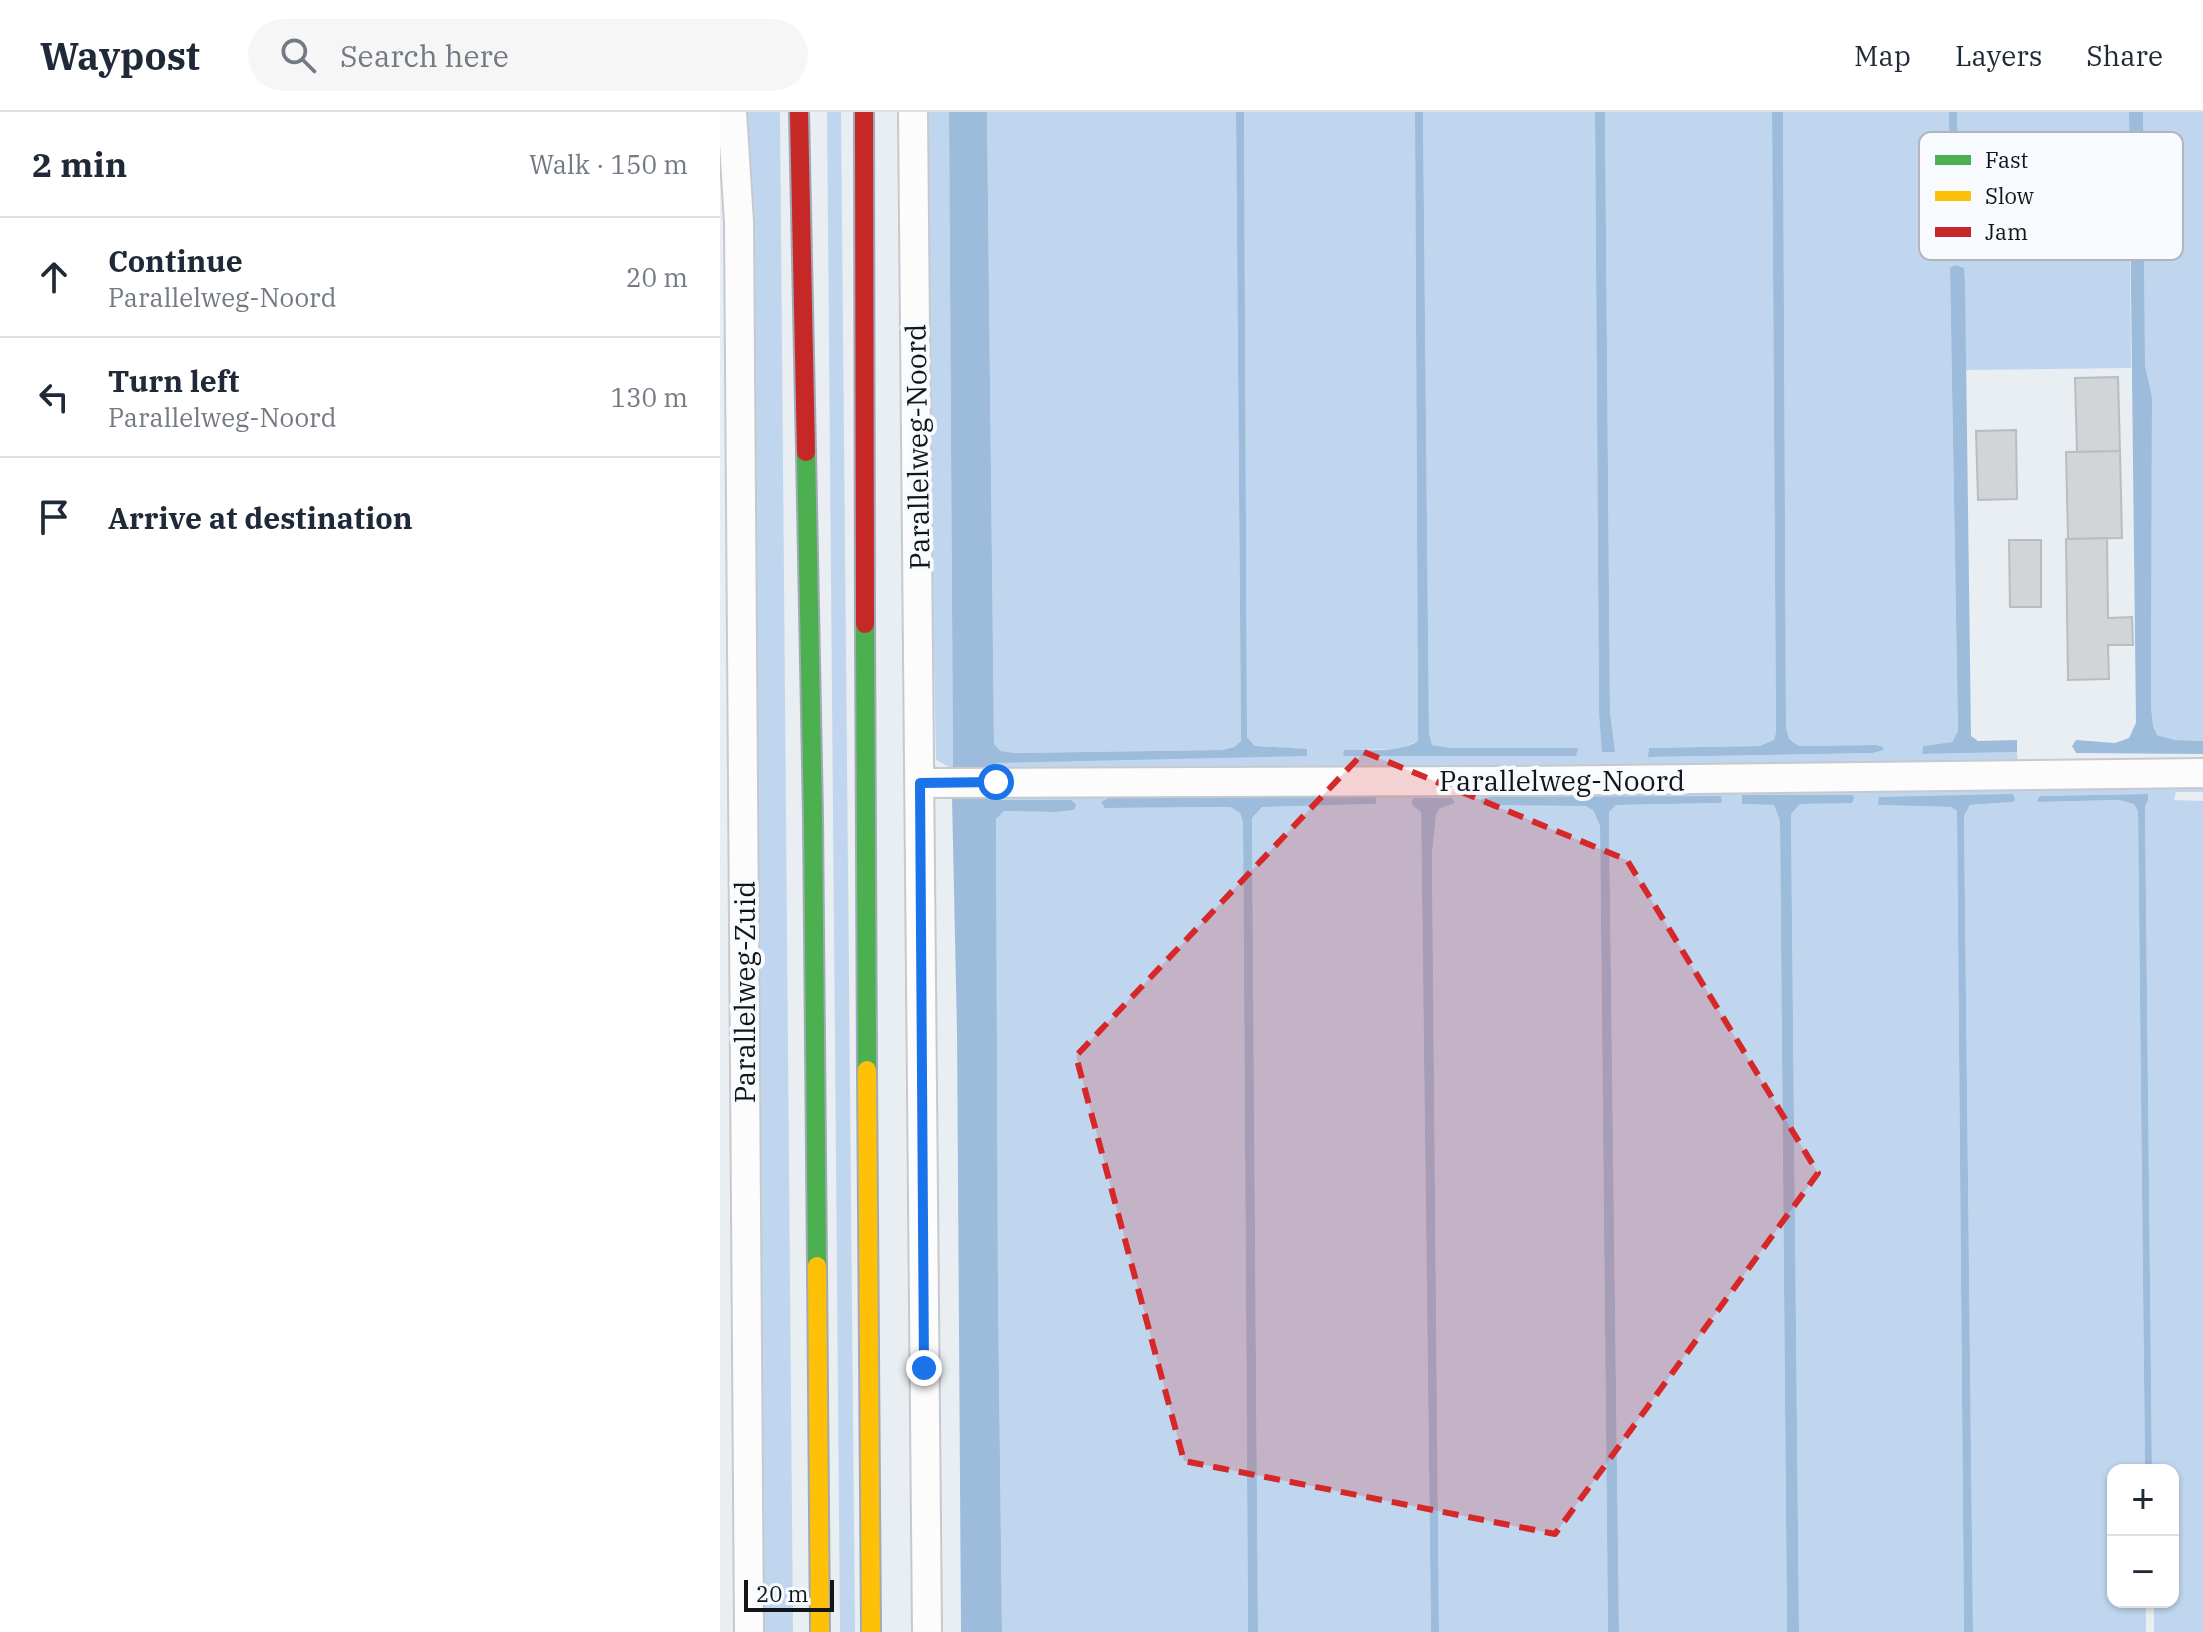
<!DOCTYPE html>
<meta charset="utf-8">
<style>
:root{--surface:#fff;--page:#f6f6f7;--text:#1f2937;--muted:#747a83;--line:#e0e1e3}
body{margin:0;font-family:"IBM Plex Serif",serif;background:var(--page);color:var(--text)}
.controls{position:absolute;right:24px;bottom:24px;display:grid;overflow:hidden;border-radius:16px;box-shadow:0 2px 6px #0004}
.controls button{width:72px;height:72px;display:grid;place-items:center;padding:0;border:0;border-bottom:2px solid var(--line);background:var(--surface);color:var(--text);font:40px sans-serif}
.scale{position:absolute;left:24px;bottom:20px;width:90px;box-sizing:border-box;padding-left:8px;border:4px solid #121518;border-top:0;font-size:22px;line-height:28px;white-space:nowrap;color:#121518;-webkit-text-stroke:6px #f7fafe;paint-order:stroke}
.stop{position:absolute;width:24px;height:24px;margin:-18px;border:6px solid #1a73e8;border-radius:50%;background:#fff}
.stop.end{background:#1a73e8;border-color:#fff;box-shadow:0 2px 8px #0008}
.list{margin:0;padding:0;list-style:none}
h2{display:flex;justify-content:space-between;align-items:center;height:104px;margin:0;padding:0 32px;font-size:34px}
h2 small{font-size:26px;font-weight:400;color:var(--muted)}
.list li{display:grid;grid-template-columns:52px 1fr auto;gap:24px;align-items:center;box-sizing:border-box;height:120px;padding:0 32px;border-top:2px solid var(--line)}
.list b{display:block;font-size:30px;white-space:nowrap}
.list p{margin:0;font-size:26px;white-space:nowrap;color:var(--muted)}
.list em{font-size:26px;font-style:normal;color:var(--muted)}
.icon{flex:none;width:44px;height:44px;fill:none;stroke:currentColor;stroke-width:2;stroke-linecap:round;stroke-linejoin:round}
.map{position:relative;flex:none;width:1483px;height:1520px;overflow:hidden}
header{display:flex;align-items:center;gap:48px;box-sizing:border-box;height:112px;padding:0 40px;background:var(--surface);border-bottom:2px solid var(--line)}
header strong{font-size:38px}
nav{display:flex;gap:44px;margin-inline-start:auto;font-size:28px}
.search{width:560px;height:72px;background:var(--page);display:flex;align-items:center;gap:20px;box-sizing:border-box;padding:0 28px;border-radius:44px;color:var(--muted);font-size:30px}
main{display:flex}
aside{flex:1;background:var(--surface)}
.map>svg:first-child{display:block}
.green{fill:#c0d6ef}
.water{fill:#9dbbdb}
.building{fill:#d1d5d8;stroke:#b9bdc1;stroke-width:2}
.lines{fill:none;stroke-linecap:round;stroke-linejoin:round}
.street-casing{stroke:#c6c9cd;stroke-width:32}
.fast-casing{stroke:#9faab6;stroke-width:22}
.slow-casing{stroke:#9faab6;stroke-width:22}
.jam-casing{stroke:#9faab6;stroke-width:22}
.street{stroke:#fcfcfd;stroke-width:28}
.fast{stroke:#4caf50;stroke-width:18}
.slow{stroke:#ffc107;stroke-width:18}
.jam{stroke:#c62828;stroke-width:18}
.route{stroke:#1a73e8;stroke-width:10}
.marked{fill:#d62828;fill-opacity:0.2;stroke:#d62828;stroke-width:6;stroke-dasharray:16 10;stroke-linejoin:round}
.labels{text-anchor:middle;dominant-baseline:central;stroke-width:8;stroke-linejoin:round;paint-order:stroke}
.street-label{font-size:28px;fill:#121518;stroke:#f7fafe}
.key{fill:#f7fafe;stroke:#b2b5b9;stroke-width:2}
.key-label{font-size:22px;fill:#121518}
</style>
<header>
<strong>Waypost</strong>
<div class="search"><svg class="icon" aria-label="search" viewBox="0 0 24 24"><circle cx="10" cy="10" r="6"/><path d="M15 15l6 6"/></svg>Search here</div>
<nav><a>Map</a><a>Layers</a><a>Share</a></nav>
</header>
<main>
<aside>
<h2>2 min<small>Walk · 150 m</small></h2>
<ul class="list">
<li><svg class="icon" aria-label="ahead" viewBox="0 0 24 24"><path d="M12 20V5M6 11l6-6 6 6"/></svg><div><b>Continue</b><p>Parallelweg-Noord</p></div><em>20 m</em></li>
<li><svg class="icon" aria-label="left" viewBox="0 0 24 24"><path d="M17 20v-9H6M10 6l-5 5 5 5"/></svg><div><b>Turn left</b><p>Parallelweg-Noord</p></div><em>130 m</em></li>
<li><svg class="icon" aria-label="arrive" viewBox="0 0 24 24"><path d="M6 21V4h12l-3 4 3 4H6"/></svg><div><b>Arrive at destination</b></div></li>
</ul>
</aside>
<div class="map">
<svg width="1483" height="1520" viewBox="0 0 1483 1520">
<rect width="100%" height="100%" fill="#e9eef3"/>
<!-- green -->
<path class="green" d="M26,0H60L73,1520H43Z
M107,0H121L135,1520H120Z
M203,0H229L233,657L216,648Z
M267,0H516L521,629L514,635L502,638L293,641L281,639L274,632Z
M524,0H695L698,629L680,637L625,638L623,644H856L857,636H731L712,633L709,621L703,0H875L879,600L894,640L890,601L885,0H1052L1056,620L1054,628L1039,634L930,636L929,645L1153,641L1164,638L1156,633L1079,634L1069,627L1066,615L1063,0H1229L1230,127L1237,128V0H1409L1411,256L1246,258L1244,157H1230L1238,619L1232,630L1203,634L1202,642L1297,640L1298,650L266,662L276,651L314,649L587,643L586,637L535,634L527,625Z
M1423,0H1483V629L1455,628L1437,623L1433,614L1431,594L1432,285L1425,253Z
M1483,666V680H1456L1454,688L1483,689V1520H1434V1490H1453V1358H1432L1425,694L1428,689L1427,682L1322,684L1318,686L1317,690L1399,688L1415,692L1418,699L1425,1358H1393V1490H1426V1520H1253L1244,704L1250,693L1292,690L1159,685V693L1231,695L1237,699L1244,1520H1079L1071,702L1080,692L1131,690L1134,686L1133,683H1023L1022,692L1054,693L1060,709L1067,1520H899L889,700L896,693L999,691L1000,684L763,686L765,693L865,694L873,698L880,714L888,1520H719L712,742L716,703L719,697L734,691L732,686H693L691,690L693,694L701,699L711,1520H538L532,706L541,695L655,692V684L390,685L381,690L386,696L510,695L520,701L523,710L528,1520H282L278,1177L276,707L284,699L334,700L356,692L350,688H273L267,680Z"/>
<!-- water -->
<path class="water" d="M229,0H267L274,632L281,639L294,641L502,638L514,635L521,629L516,0H524L527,625L535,634L587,637V644L277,651L275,656L266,662L267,680L273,688H351L356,692L354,698L334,700L284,699L276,707L278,1177L282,1520H241L237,919L232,685L239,679L233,657Z
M695,0H703L709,621L712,633L731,636H858L856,644H623L624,638C648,637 678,642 698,629Z
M875,0H885L890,601L895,640H882L879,600Z
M1052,0H1063L1066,615L1069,627L1079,634L1156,633L1163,635L1164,638L1153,641L928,645L929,636L1039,634L1054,628L1056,620Z
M1229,0H1237L1238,128H1230Z
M1409,0H1423L1425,253L1432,285L1431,594L1433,614L1437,623L1455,628L1483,629V642L1356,641L1352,634L1356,628L1395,631L1409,626L1416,611Z
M1235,153L1244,156L1245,169L1251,624L1258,629L1297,628V640L1202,642L1203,634L1232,630L1238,619L1230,156Z
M1293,682L1295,688L1292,690L1250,693L1244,704L1253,1520H1244L1237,699L1231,695L1158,693L1159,685Z
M1428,682V689L1425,694L1432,1358H1425L1418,699L1414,692L1399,688L1317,690L1318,686L1321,684Z
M1022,683H1133L1134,686L1132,691L1080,692L1071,702L1079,1520H1067L1060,709L1054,693L1022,692Z
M656,684V692L542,695L532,706L538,1520H528L523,710L520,701L510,695L385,696L381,690L390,685Z
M1001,684L1002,690L999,691L896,693L889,700L899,1520H888L880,714L873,698L865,694L765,693L761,690L762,686L772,685Z
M693,686H732L735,691L719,697L716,703L712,742L719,1520H711L701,700L693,694L691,690Z"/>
<!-- building -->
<path class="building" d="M1398,265L1400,339L1357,340L1355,266Z
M1296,318L1297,387L1258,388L1256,319Z
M1400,339L1402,426L1348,427L1346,340Z
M1387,426L1388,506L1412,505L1413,533H1388L1389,567L1348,568L1346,427Z
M1289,428H1321V495H1290Z"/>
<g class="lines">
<!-- street casing -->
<g class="street-casing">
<path id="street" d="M12,0L19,110L29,1520
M193,0L207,1520
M200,671L795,669L1483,661"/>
</g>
<!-- fast casing -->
<g class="fast-casing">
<path id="fast" d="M86,340L93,705L97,1154
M145,512L147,958"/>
</g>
<!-- slow casing -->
<g class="slow-casing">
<path id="slow" d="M147,958L151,1520
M97,1154L100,1520"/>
</g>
<!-- jam casing -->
<g class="jam-casing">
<path id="jam" d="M79,0L86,340
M144,0L145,512"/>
</g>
<!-- street -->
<use href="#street" class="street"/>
<!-- fast -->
<use href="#fast" class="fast"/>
<!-- slow -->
<use href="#slow" class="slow"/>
<!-- jam -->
<use href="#jam" class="jam"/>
</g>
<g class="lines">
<!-- route -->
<path class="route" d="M204,1256L200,671L276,670"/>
</g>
<!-- marked area -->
<path class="marked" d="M644,640L907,748L1098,1061L835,1422L464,1349L356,944Z"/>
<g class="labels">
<!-- street labels -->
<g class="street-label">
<text transform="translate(197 335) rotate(-91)">Parallelweg-Noord</text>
<text x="842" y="668">Parallelweg-Noord</text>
<text transform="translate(24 880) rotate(-90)">Parallelweg-Zuid</text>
</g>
</g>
<!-- legend -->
<rect x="1199" y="20" width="264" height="128" rx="12" class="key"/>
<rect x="1215" y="43" width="36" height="10" fill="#4caf50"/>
<rect x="1215" y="79" width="36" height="10" fill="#ffc107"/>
<rect x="1215" y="115" width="36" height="10" fill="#c62828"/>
<g class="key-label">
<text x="1265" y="56">Fast</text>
<text x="1265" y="92">Slow</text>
<text x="1265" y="128">Jam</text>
</g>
</svg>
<div class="controls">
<button>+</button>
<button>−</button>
</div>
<div class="scale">20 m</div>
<div class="stop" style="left:276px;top:670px"></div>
<div class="stop end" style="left:204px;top:1256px"></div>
</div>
</main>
